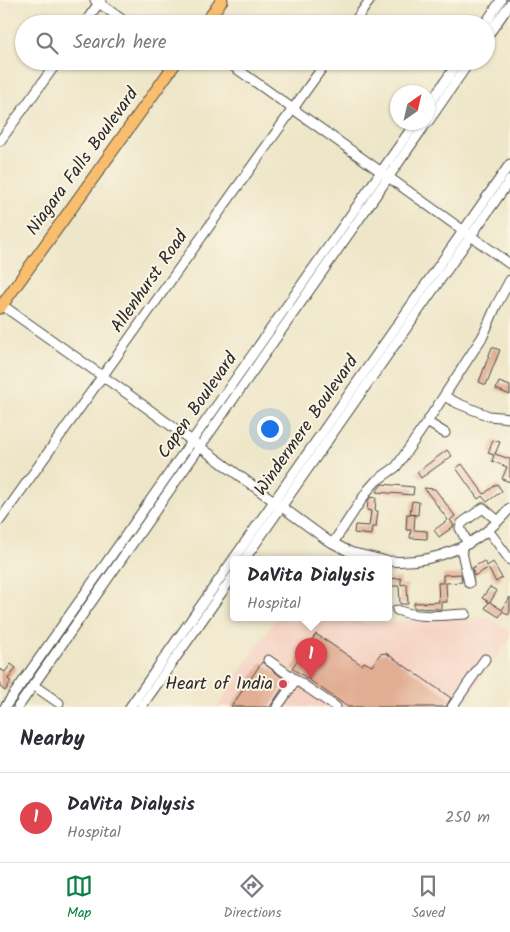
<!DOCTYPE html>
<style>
:root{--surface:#fff;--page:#f2f2f3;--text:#2b2b33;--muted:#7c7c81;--line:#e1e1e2;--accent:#0b8043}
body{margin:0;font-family:Kalam,sans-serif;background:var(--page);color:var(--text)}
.compass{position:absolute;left:390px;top:85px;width:45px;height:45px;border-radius:50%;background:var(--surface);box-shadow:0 1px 4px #0004;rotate:34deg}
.you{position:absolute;left:269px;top:428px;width:18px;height:18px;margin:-12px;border:4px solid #fff;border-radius:50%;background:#1a73e8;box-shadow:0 0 0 8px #1a73e833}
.badge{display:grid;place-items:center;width:32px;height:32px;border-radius:50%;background:var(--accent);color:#fff;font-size:16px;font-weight:700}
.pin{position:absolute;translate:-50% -41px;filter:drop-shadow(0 1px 2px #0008)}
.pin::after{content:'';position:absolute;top:26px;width:18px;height:15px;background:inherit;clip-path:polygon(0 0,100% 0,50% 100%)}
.popup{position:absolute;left:230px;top:556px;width:162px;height:65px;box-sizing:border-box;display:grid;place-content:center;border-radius:5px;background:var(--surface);filter:drop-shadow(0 1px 4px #0005);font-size:16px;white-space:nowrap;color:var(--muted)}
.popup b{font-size:19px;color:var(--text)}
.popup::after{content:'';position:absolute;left:50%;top:100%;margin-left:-10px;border:10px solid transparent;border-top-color:var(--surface)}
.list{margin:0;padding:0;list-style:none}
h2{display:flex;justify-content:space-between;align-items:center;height:65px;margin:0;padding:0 20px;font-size:21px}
h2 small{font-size:16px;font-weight:400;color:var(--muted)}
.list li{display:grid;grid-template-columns:32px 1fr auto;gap:15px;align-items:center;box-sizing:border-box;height:90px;padding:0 20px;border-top:1px solid var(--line)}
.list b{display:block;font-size:19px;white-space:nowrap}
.list p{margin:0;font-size:16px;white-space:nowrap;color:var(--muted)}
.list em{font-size:16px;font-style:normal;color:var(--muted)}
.icon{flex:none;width:28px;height:28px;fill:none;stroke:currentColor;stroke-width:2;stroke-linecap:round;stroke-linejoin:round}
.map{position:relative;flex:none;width:510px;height:707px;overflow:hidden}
.search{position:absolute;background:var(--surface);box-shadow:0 1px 4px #0004;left:15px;right:15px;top:15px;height:55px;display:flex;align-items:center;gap:12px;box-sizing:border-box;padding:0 18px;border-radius:28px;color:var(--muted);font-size:19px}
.sheet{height:155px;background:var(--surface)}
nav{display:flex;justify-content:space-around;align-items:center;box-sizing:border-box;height:70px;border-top:1px solid var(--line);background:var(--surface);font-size:14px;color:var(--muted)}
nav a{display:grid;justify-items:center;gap:2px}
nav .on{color:var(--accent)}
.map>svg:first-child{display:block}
.built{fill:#f5d2c3}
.green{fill:#7dc988;stroke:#547a5a}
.building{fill:#e1ad93}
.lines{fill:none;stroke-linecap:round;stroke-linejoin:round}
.minor-casing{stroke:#484743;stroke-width:11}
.major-casing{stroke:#484743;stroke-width:13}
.minor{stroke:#fff;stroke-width:9}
.major{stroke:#f9be6d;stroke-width:11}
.poi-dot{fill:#d1495b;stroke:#fcf5e5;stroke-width:2}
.labels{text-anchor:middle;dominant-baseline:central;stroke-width:4;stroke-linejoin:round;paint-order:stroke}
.street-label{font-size:18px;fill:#2b2b2b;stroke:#fcf5e5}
.poi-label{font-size:18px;fill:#2b2b2b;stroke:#fcf5e5;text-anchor:end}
</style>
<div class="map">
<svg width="510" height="707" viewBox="0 0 510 707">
<rect width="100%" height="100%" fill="#fcf5e5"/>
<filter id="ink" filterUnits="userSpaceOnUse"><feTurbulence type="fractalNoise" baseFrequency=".02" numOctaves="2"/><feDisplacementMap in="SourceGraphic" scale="10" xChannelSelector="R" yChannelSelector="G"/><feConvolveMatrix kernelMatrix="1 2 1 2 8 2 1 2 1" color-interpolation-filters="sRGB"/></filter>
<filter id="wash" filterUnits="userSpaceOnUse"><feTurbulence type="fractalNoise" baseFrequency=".0096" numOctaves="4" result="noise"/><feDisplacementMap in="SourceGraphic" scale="20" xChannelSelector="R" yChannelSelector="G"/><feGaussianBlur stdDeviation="1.12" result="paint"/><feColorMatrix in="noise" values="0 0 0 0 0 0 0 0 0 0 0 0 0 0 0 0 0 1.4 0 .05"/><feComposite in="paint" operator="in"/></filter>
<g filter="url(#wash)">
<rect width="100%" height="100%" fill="#ede6c8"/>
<!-- built -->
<path class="built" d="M488,617L510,632V638L462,707H217L276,618H354L364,623Z"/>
<!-- green -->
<path class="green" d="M189,452L191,453L107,573L105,574Z
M96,584L98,585L17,701H15Z"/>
<g id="blocks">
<!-- building -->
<path class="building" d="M492,347L500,350L486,385L479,382Z
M499,382L510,386V395L496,389Z
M493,440L500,442L495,454L510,459V482L502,479L507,467L492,461L494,455L488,453Z
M447,450L452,456L421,478L417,472Z
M462,464L484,494L497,484L502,491L487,502L482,496L478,499L456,468Z
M382,484L414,487L413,495L376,492Z
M424,488L435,489L455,516L450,520L454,526L439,537L434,530L448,520Z
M371,497L376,498L375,511H378L376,527H372L371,535L354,533L355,525L369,526L371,511L367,510L368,501Z
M412,501L419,502L418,515L410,514Z
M407,514L415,515L414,530L427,531V539L410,538L411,530H406Z
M484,561L487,566L493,562L502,578L496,582L488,568L474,576L472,568Z
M461,574L462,582L446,583L447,602H441V609L414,608V603L439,602L438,583H443V575Z
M401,578V585L407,584L408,604H400L399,586H388V579Z
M490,587L497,591L490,602L502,610L510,597V612L508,615L503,611L499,617L485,608L489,602L482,598Z
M316,634L362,665L364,662L372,666L380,654L386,653L451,698L446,707H348L292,668Z
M262,662L287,681L270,707H231Z
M11,664L16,668L8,679L11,682L5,691L0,687V669L5,672Z"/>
</g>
</g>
<g filter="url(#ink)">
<use href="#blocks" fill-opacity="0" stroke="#484743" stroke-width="1"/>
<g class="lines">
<!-- minor casing -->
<g class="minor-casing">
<path id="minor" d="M95,0L128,24
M84,24L101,0
M353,24L370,0
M485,24L501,0
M486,38L510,4
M226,61L510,264
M428,106L459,61
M428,122L470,61
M0,141L58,61
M2,305L132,397L327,540L350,552L383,560
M444,396L457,403L489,416L510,418
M427,422L483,336L496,306L510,280
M0,520L327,61
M488,530L510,560
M333,543L368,490L376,481L396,467L427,422L445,433
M468,544L460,528L462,523L483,508L498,521
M461,548L469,583
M244,560L510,180
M388,561C435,565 481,544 510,508
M397,610C420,619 442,615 466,614
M268,660L296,680
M33,685L59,703
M5,707L416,122
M18,707L427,122
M130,707L510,164
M141,707L234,575
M277,707L296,680L336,707
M452,707L485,659"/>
</g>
<!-- major casing -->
<g class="major-casing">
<path id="major" d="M205,24L222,0
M0,308L177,61"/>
</g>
<!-- minor -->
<use href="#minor" class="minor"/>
<!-- major -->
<use href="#major" class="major"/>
</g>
</g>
<!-- markers -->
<circle class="poi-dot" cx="283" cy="684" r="5"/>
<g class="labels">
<!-- street labels -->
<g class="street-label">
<text transform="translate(83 162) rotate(-54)">Niagara Falls Boulevard</text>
<text transform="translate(150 282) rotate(-55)">Allenhurst Road</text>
<text transform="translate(198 406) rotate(-55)">Capen Boulevard</text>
<text transform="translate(307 426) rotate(-55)">Windermere Boulevard</text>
</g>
<!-- poi labels -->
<g class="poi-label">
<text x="273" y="684">Heart of India</text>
</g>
</g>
</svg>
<svg class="compass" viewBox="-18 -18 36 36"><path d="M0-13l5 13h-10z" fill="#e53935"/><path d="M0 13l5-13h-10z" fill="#7c7c81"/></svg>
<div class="you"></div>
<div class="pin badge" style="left:311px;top:679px;background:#e0444e">1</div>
<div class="popup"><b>DaVita Dialysis</b>Hospital</div>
<div class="search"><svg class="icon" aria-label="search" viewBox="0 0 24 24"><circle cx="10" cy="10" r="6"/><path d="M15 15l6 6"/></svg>Search here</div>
</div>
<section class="sheet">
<h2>Nearby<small></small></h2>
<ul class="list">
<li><span class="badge" style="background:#e0444e">1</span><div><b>DaVita Dialysis</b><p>Hospital</p></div><em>250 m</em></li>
</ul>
</section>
<nav>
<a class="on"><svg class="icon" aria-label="map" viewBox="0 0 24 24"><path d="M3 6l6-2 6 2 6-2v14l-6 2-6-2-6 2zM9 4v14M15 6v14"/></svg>Map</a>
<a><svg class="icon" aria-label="directions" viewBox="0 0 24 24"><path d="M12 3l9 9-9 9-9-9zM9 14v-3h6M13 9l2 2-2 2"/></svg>Directions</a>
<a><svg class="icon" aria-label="saved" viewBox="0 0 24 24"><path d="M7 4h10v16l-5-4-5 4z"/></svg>Saved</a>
</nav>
